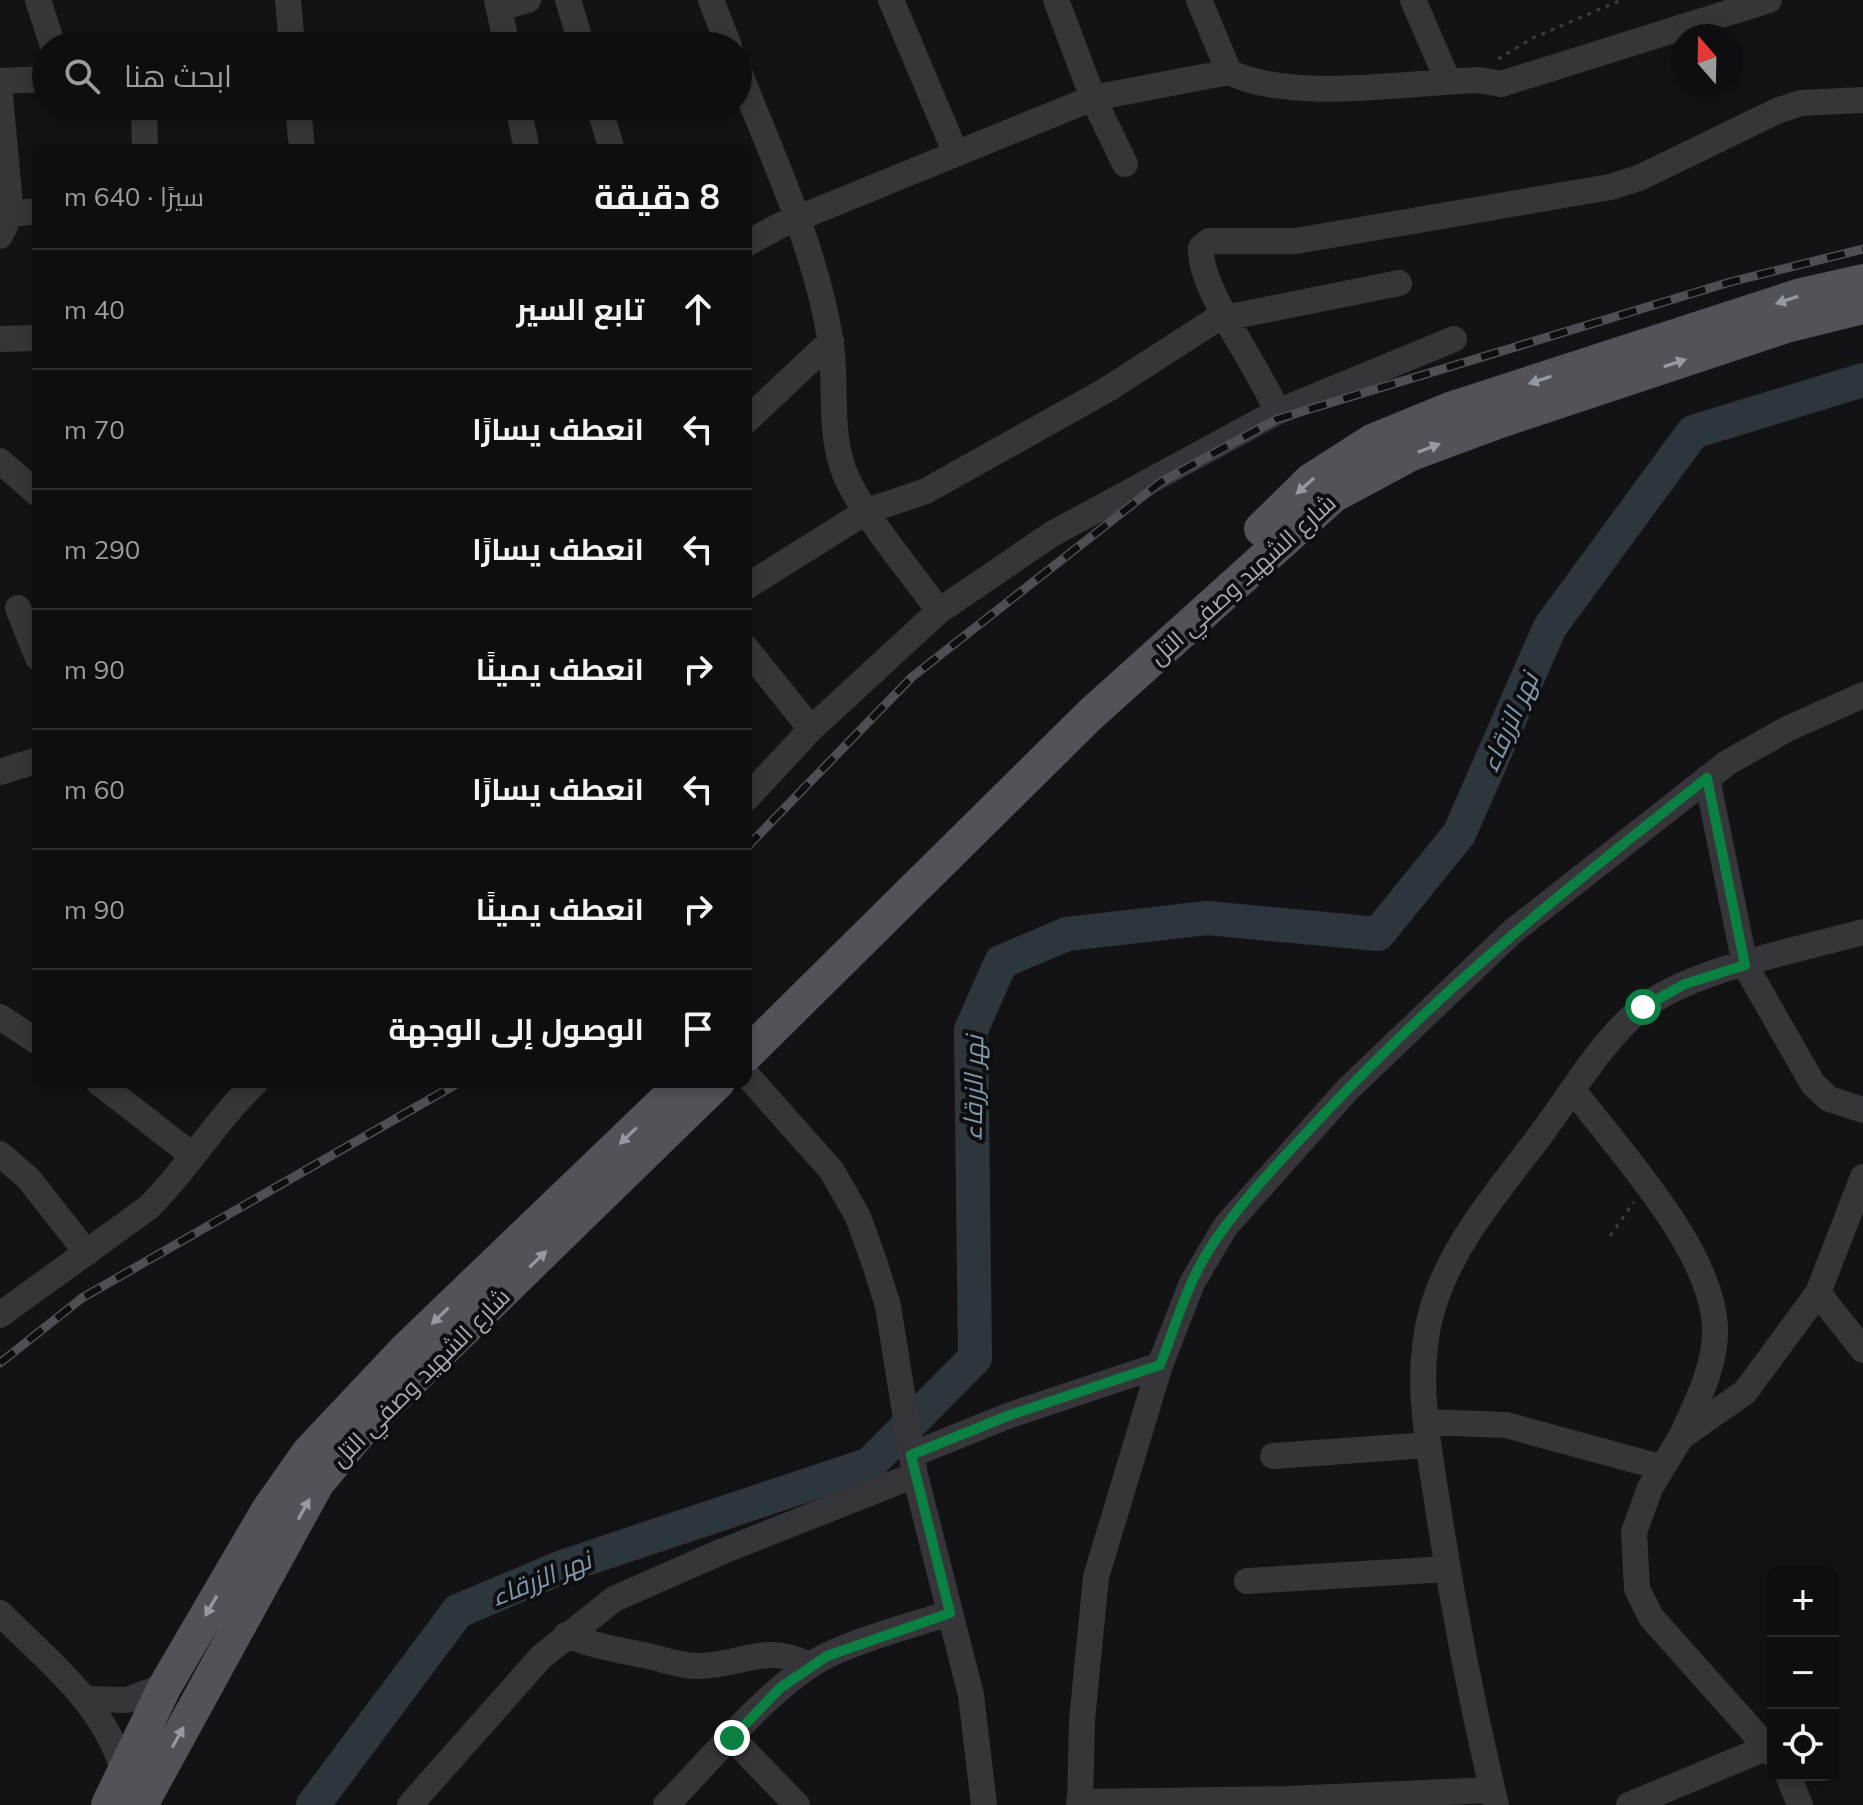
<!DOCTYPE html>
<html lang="ar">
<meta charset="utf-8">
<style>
:root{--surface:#0e0e10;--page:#1c1c1e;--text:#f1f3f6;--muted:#9b9c9f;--line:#2e2e30}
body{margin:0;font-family:Mulish,Cairo,sans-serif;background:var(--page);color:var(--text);direction:rtl}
.controls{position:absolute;right:24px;bottom:24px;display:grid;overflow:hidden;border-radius:16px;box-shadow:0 4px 12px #0003}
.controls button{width:72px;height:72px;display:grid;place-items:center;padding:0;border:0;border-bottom:2px solid var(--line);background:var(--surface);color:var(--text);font:40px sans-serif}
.compass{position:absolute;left:1671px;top:24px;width:72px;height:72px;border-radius:50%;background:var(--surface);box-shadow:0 4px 12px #0003;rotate:340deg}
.stop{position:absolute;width:24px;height:24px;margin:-18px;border:6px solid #0b8043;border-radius:50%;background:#fff}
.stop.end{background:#0b8043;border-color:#fff;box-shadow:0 2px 8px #0008}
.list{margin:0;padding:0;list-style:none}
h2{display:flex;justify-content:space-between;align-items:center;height:104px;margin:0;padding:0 32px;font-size:34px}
h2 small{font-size:26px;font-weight:400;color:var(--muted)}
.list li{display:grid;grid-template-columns:52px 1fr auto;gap:24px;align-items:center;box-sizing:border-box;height:120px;padding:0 32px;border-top:2px solid var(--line)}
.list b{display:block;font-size:30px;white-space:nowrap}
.list em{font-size:26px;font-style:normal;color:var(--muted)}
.icon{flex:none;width:44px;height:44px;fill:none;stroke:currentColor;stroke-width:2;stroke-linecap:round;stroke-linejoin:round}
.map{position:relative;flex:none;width:1863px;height:1805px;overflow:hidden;direction:ltr}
.search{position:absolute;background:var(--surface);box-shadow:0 4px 12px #0003;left:32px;top:32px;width:720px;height:88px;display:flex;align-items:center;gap:20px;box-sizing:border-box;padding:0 28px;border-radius:44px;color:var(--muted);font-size:30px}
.panel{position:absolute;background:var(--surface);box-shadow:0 4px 12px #0003;left:32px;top:144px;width:720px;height:944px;border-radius:16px;direction:rtl}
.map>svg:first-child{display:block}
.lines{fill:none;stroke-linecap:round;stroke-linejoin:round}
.river{stroke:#2e363d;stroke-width:34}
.path{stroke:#3b3c41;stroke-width:3;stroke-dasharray:4 6;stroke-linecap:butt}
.minor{stroke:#35353a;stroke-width:26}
.major{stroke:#515358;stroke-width:34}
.rail-casing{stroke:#4e4f54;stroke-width:9}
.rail{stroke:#0e0e10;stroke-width:6;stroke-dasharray:18;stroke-linecap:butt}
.oneway{fill:#9599a2}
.route{stroke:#0b8043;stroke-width:10}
.labels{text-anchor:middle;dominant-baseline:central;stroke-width:8;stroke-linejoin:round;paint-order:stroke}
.street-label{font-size:24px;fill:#a6aab4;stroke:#0e0e10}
.water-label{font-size:26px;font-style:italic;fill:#7f98ad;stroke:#0e0e10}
</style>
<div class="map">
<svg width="1863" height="1805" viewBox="0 0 1863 1805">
<rect width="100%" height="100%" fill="#131315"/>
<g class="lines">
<!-- river -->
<path class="river" d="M313,1805L458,1611L562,1567L870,1464L975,1358L971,1030L1001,962L1067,934L1207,918L1378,934L1459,834L1550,627L1693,432L1863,380"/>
<!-- path -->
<path class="path" d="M1498,59L1533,38L1621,0
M1610,1236L1634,1202"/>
<!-- minor -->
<path class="minor" d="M38,0L53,46
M288,0L292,46
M497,0L507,46
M568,0L582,46
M711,0L729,46
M891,0L956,154
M1056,0L1093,98L1125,164
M1199,0L1229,72
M1413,0L1448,81
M499,8L528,0
M738,69C772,156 815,246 830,338C838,384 827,432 846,476C863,516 912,573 939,611
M0,81L46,79
M0,96L11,214L0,236
M144,106L145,150
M298,106L302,150
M518,106L527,150
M599,106L612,150
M11,214L38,211
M746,244L779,226L1093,98L1229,72C1293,103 1407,82 1480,80L1501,84L1769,0
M0,339L38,338
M1277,412L1454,339
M746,421L831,341
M0,461L38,494
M746,587L867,511L926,491L1108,389L1215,320L1399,283
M18,608L38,658
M746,648L811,729
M0,772L38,760
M1707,778L1745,965L1813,1084L1829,1099L1863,1110
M746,799L811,729L939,611L1052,534L1277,412C1262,371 1198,288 1201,248L1209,241H1296L1610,187L1639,178L1779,110L1801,103L1863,100
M0,1017L38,1042
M746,1074L832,1171L858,1217L875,1264L888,1306L915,1475L971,1695L984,1805
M98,1082L192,1155
M1574,1091C1620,1152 1711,1249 1715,1326C1717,1364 1696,1404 1681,1437
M0,1154L28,1178L87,1253
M1818,1293L1863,1350
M0,1315L149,1207C188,1168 216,1120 256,1082
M1426,1422L1506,1425L1660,1467
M911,1455L1010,1415L1160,1365
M1273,1456L1428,1445
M1247,1581L1447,1569
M0,1613C51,1664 104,1703 125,1775
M566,1635C596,1646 612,1649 643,1655C661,1658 678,1666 697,1666C744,1666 762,1642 810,1665
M85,1699L127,1700L165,1686
M732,1738L797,1805
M1773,1754L1651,1617L1637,1589L1634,1532L1650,1488L1681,1437L1745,1392L1818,1293L1863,1177
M1788,1775L1800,1805
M1079,1802L1287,1799L1492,1790
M410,1805L541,1657L614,1599L723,1551L915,1475
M666,1805C710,1761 773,1682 828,1655C866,1637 910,1626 950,1613
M1080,1805L1082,1720L1096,1577L1160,1365L1192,1283L1225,1227L1347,1090L1512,932L1727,763L1787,729L1863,695
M1496,1805C1473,1709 1454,1612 1439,1514C1429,1448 1413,1376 1432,1310C1450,1247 1497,1192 1536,1141C1569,1098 1599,1043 1641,1009C1691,969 1800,950 1863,932
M1629,1805L1768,1747"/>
<!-- major -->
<path class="major" d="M1261,529L1311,480L1372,441L1450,409L1801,295L1863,281
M746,1055L1090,715L1333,496L1411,454L1500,421L1786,326L1863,307
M108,1805L165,1686L268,1510L308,1453L406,1349L684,1082
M141,1805L317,1484L365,1426L718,1082"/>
<!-- rail casing -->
<g class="rail-casing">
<path id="rail" d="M746,848L912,677L1161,482L1277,419L1730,282L1863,249
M0,1363L82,1298L460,1082"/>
</g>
<!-- rail -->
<use href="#rail" class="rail"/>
</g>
<!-- one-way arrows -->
<defs><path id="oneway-solid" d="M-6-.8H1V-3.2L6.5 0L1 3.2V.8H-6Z" transform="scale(2)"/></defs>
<g class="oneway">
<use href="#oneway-solid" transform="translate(1787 300) rotate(162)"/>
<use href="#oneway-solid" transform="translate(1675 363) rotate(-18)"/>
<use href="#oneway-solid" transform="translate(1540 380) rotate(162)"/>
<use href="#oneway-solid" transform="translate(1429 448) rotate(-21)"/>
<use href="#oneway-solid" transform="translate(1305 486) rotate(138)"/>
<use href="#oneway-solid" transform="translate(628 1136) rotate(136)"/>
<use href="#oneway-solid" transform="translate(538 1259) rotate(-44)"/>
<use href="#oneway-solid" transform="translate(440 1316) rotate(136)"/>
<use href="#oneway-solid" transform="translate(304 1509) rotate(-61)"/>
<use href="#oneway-solid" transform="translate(211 1606) rotate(120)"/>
<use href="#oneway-solid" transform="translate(178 1737) rotate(-61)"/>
</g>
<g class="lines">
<!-- route -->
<path class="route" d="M732,1738L780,1688L827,1656L950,1613L911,1455L1010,1415L1160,1365C1175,1328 1186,1287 1207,1253C1239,1202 1283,1158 1324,1114C1444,986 1570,885 1707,778L1745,965L1685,984L1643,1007"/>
</g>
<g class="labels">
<!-- street labels -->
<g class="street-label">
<text transform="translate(1242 579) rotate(-42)">شارع الشهيد وصفي التل</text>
<text transform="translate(420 1377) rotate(-45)">شارع الشهيد وصفي التل</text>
</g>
<!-- water labels -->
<g class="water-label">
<text transform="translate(1509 722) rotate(-66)">نهر الزرقاء</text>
<text transform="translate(973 1088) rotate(-89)">نهر الزرقاء</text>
<text transform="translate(541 1578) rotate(-22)">نهر الزرقاء</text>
</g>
</g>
</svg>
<div class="controls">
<button>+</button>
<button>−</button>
<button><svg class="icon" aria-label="locate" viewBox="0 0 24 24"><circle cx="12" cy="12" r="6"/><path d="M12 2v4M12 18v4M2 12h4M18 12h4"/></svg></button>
</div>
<svg class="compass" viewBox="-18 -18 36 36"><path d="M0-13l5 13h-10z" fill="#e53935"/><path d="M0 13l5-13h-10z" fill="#9b9c9f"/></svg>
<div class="stop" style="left:1643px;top:1007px"></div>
<div class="stop end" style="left:732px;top:1738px"></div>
<div class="search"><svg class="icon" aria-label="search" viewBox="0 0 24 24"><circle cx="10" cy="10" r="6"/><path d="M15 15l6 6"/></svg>ابحث هنا</div>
<section class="panel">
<h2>8 دقيقة<small>سيرًا · 640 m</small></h2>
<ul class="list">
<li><svg class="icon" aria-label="ahead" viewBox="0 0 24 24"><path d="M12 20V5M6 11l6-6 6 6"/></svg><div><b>تابع السير</b></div><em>40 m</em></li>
<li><svg class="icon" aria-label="left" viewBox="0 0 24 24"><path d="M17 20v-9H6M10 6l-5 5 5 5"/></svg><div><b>انعطف يسارًا</b></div><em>70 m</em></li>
<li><svg class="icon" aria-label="left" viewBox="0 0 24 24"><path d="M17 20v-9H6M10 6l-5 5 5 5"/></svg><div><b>انعطف يسارًا</b></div><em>290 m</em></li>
<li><svg class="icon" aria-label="right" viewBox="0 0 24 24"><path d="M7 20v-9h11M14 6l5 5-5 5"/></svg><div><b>انعطف يمينًا</b></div><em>90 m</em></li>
<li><svg class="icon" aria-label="left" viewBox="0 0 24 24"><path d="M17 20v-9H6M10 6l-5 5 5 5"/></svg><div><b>انعطف يسارًا</b></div><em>60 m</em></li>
<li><svg class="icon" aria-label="right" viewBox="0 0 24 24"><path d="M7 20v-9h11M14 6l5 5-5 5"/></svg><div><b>انعطف يمينًا</b></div><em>90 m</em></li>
<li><svg class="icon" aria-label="arrive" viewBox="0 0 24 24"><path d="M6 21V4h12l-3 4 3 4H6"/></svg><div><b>الوصول إلى الوجهة</b></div></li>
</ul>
</section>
</div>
